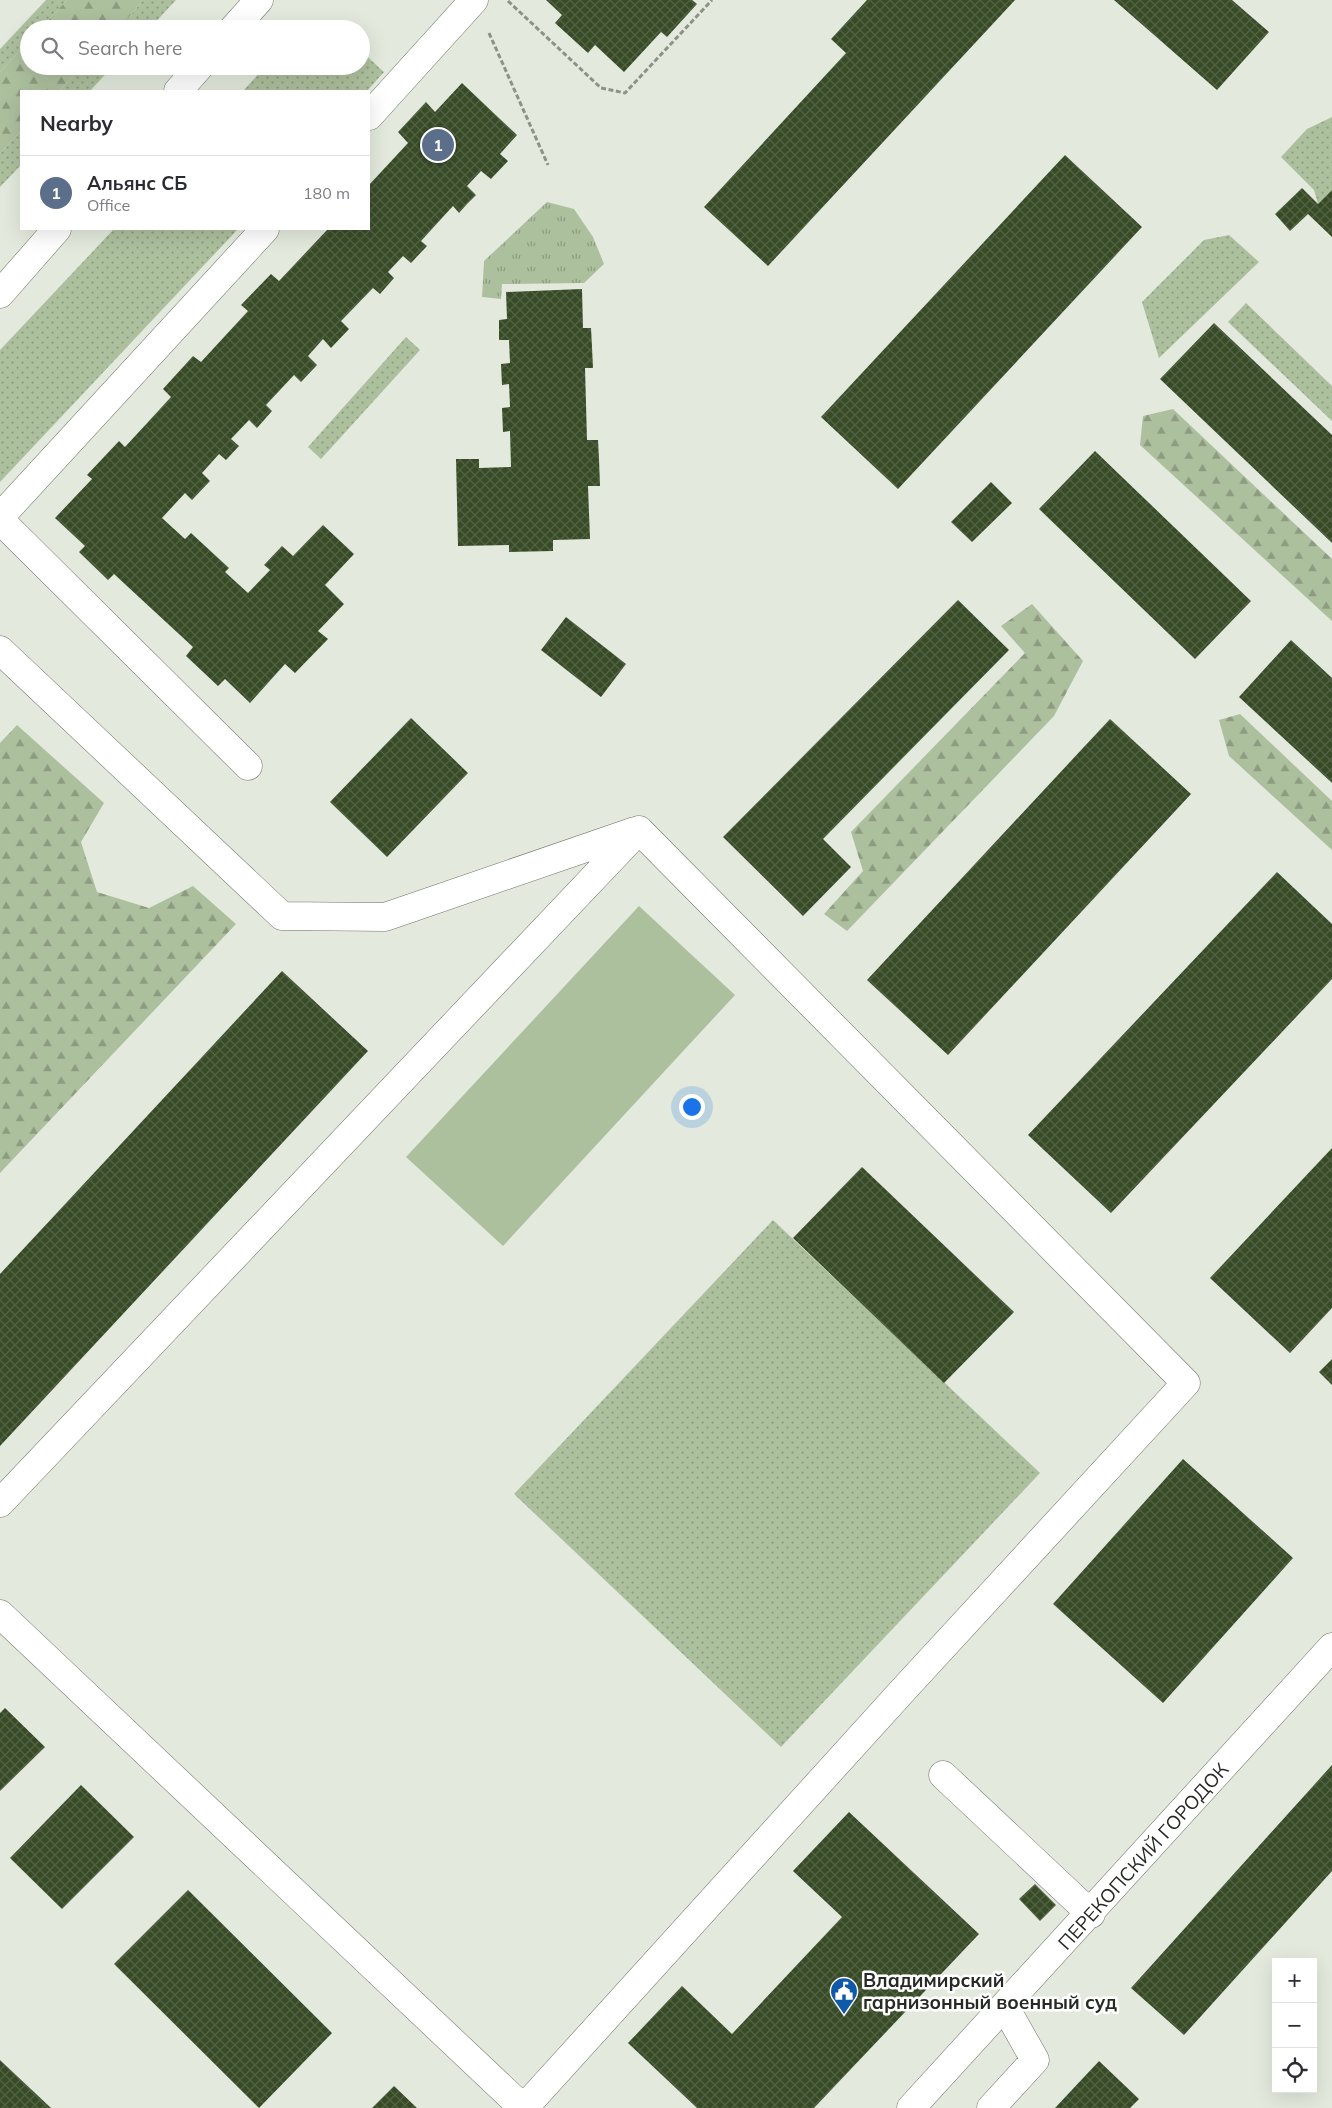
<!DOCTYPE html>
<meta charset="utf-8">
<style>
:root{--surface:#fff;--page:#f7f7f7;--text:#2b2b33;--muted:#7c7c81;--line:#e1e1e2;--accent:#ea580c}
body{margin:0;font-family:Mulish,sans-serif;background:var(--page);color:var(--text)}
.controls{position:absolute;right:15px;bottom:15px;display:grid;overflow:hidden;border-radius:0px;box-shadow:0 5px 20px #0002}
.controls button{width:45px;height:45px;display:grid;place-items:center;padding:0;border:0;border-bottom:1px solid var(--line);background:var(--surface);color:var(--text);font:25px sans-serif}
.you{position:absolute;left:691px;top:1106px;width:18px;height:18px;margin:-12px;border:4px solid #fff;border-radius:50%;background:#1a73e8;box-shadow:0 0 0 8px #1a73e833}
.badge{display:grid;place-items:center;width:32px;height:32px;border-radius:50%;background:var(--accent);color:#fff;font-size:16px;font-weight:700}
.pin{position:absolute;translate:-50% -50%;border:2px solid #fff;box-shadow:0 1px 5px #0006}
.list{margin:0;padding:0;list-style:none}
h2{display:flex;justify-content:space-between;align-items:center;height:65px;margin:0;padding:0 20px;font-size:21px}
h2 small{font-size:16px;font-weight:400;color:var(--muted)}
.list li{display:grid;grid-template-columns:32px 1fr auto;gap:15px;align-items:center;box-sizing:border-box;height:75px;padding:0 20px;border-top:1px solid var(--line)}
.list b{display:block;font-size:19px;white-space:nowrap}
.list p{margin:0;font-size:16px;white-space:nowrap;color:var(--muted)}
.list em{font-size:16px;font-style:normal;color:var(--muted)}
.icon{flex:none;width:28px;height:28px;fill:none;stroke:currentColor;stroke-width:2;stroke-linecap:round;stroke-linejoin:round}
.map{position:relative;flex:none;width:1332px;height:2108px;overflow:hidden}
.search{position:absolute;background:var(--surface);box-shadow:0 5px 20px #0002;left:20px;top:20px;width:350px;height:55px;display:flex;align-items:center;gap:12px;box-sizing:border-box;padding:0 18px;border-radius:28px;color:var(--muted);font-size:19px}
.panel{position:absolute;background:var(--surface);box-shadow:0 5px 20px #0002;left:20px;top:90px;width:350px;height:140px;border-radius:0px}
.map>svg:first-child{display:block}
.grass{fill:url(#grass-dots)}
.forest{fill:url(#forest-firs)}
.park{fill:url(#park-tufts)}
.garden{fill:#adc09e}
.building{fill:url(#building-cross-hatch)}
.lines{fill:none;stroke-linecap:round;stroke-linejoin:round}
.minor-casing{stroke:#6c7367;stroke-width:29}
.path{stroke:#8c9288;stroke-width:3;stroke-dasharray:5 2.5;stroke-linecap:butt}
.minor{stroke:#fff;stroke-width:28}
.labels{text-anchor:middle;dominant-baseline:central;stroke-width:5;stroke-linejoin:round;paint-order:stroke}
.street-label{font-size:19px;fill:#262924;stroke:#fff}
.poi-label{font-size:19px;font-weight:bold;fill:#262924;stroke:#fff;text-anchor:start}
</style>
<div class="map">
<svg width="1332" height="2108" viewBox="0 0 1332 2108">
<defs>
<pattern id="grass-dots" width="8" height="8" patternUnits="userSpaceOnUse" patternTransform="scale(1.25)"><rect width="8" height="8" fill="#adc09e"/><path d="M2 2h.1M6 6h.1" fill="none" stroke="#8d9c81" stroke-width="1.8" stroke-linecap="round"/></pattern>
<pattern id="forest-firs" width="22" height="20" patternUnits="userSpaceOnUse" patternTransform="scale(1.25)"><rect width="22" height="20" fill="#adc09e"/><path d="M5 1l3.5 6h-7zM16 11l3.5 6h-7z" fill="#8d9c81"/></pattern>
<pattern id="park-tufts" width="24" height="20" patternUnits="userSpaceOnUse" patternTransform="scale(1.25)"><rect width="24" height="20" fill="#adc09e"/><path d="M3 7l-1-3M5 7V3M7 7l1-3M15 17l-1-3M17 17v-4M19 17l1-3" fill="none" stroke="#8d9c81"/></pattern>
<pattern id="building-cross-hatch" width="8" height="8" patternUnits="userSpaceOnUse" patternTransform="scale(1.25)"><rect width="8" height="8" fill="#384b27"/><path d="M0 0l8 8M0 8l8-8" fill="none" stroke="#536245"/></pattern>
</defs>
<rect width="100%" height="100%" fill="#e3eadd"/>
<!-- grass -->
<path class="grass" d="M46,0H67L40,29H29V41L0,72V49Z
M143,0H176L149,29H119Z
M361,51L384,72L367,91H243L266,66H361Z
M83,66H113L90,91H59Z
M1332,117V190L1318,204L1314,190L1281,157L1307,129Z
M21,131V165L0,187V153Z
M114,229H238L0,482V350Z
M1229,235L1259,262L1159,358L1142,302L1204,240Z
M1246,303L1332,386V421L1228,322Z
M406,337L420,350L321,459L308,447Z
M773,1220L1040,1473L781,1747L514,1494Z"/>
<!-- forest -->
<path class="forest" d="M67,0H143L119,29H40Z
M29,41V66H83L59,91H21V131L0,153V72Z
M1173,409L1332,559V621L1140,445L1143,416Z
M1032,604L1083,661L1054,716L847,931L824,914L863,871L851,832L1025,653L1001,626Z
M1240,714L1332,801V850L1229,756L1219,720Z
M17,725L104,803L81,842L97,892L149,908L193,886L236,924L0,1173V743Z"/>
<!-- park -->
<path class="park" d="M547,202L574,209L593,237L604,264L584,283L502,284L501,299L482,297L484,261Z"/>
<!-- garden -->
<path class="garden" d="M639,906L735,995L503,1246L406,1157Z"/>
<!-- building -->
<path class="building" d="M546,0H692L697,4L667,37L661,32L624,72L595,45L588,53L555,23L562,15Z
M867,0H1015L768,266L704,207L846,53L831,39Z
M1114,0H1232L1269,32L1217,90Z
M462,83L517,135L500,154L508,161L491,179L481,171L467,186L476,195L467,204L459,213L453,206L421,241L427,246L411,263L403,256L388,272L394,278L380,294L373,288L341,321L349,329L331,348L323,339L308,356L317,365L301,382L294,375L266,405L272,411L257,428L249,420L231,439L239,446L226,460L219,454L202,473L210,481L192,500L185,493L162,518L185,539L191,533L229,568L225,572L248,593L270,570L264,565L282,546L293,556L323,525L354,554L325,585L344,604L318,631L328,639L295,673L285,664L250,703L225,679L218,686L186,656L193,647L114,574L108,580L79,552L85,546L55,518L92,479L87,475L119,441L125,447L171,397L163,389L193,356L201,362L248,311L241,305L271,274L279,281L328,229H369V185L408,143L398,132L426,102L435,112Z
M1065,155L1142,227L898,489L821,417Z
M1302,188L1318,204L1332,190V237L1308,214L1290,231L1275,214Z
M582,289L583,328H591L592,347L593,368H585L587,440H598L599,459L600,486H588L590,539L553,540V551L509,552V545L458,546L456,459H479V468L511,467L510,431L503,432L502,408L510,407L509,384L502,385L501,364L510,363L509,340H499V320L507,319L506,292Z
M1214,323L1332,435V543L1160,379Z
M1095,451L1251,601L1195,659L1039,509Z
M991,482L1012,503L972,542L951,522Z
M958,600L1009,650L823,839L851,867L803,916L723,837Z
M566,617L626,664L601,697L541,650Z
M1291,640L1332,678V783L1239,697Z
M411,718L468,773L387,857L330,802Z
M1110,719L1191,794L948,1055L867,980Z
M1277,872L1332,924V979L1111,1213L1028,1135Z
M282,971L368,1051L0,1446V1274Z
M1332,1148V1308L1290,1353L1210,1278Z
M862,1167L1014,1312L944,1383L793,1238Z
M1332,1359V1385L1319,1372Z
M1183,1459L1293,1558L1163,1703L1053,1604Z
M5,1708L45,1747L0,1791V1713Z
M1332,1765V1871L1184,2035L1131,1988Z
M81,1785L134,1837L62,1909L10,1858Z
M849,1812L979,1934L814,2108H697L628,2043L682,1986L732,2034L842,1917L793,1871Z
M1035,1884L1056,1905L1040,1921L1019,1899Z
M188,1890L332,2033L259,2108L114,1964Z
M0,2060L51,2108H0Z
M1099,2061L1139,2099L1130,2108H1055Z
M394,2086L417,2108H372Z"/>
<g class="lines">
<!-- minor casing -->
<g class="minor-casing">
<path id="minor" d="M233,29L259,0
M178,91L200,66
M369,116L474,0
M0,294L57,229
M0,517L265,229
M0,520L248,766
M0,650L282,916L385,917L635,831
M0,1503L639,830
M0,1614L523,2108
M943,1775L1091,1914
M524,2108L905,1688L1186,1383L639,830
M911,2108L1332,1647
M991,2108L1035,2060L1005,2007"/>
</g>
<!-- path -->
<path class="path" d="M508,1L601,88L625,93L712,0
M489,33L548,165"/>
<!-- minor -->
<use href="#minor" class="minor"/>
</g>
<!-- icons -->
<defs>
<g id="civic-pin" transform="scale(1.4375)"><path d="M0 17L-7.5 6A9.5 9.5 0 1 1 7.5 6Z" fill="#0e59a8" stroke="#fff"/><path d="M-.6-6.5H3V-4.5H.6V-3L4-1V1h2V6H-6V1h2V-1L-.6-3ZM-1.2 2.5V6h2.4V2.5Z" fill="#fff"/></g>
</defs>
<g fill-rule="evenodd">
<use href="#civic-pin" x="844" y="1991"/>
</g>
<g class="labels">
<!-- street labels -->
<g class="street-label">
<text transform="translate(1143 1856) rotate(-48)">ПЕРЕКОПСКИЙ ГОРОДОК</text>
</g>
<!-- poi labels -->
<g class="poi-label">
<text x="863" y="1980">Владимирский<tspan x="863" dy="22">гарнизонный военный суд</tspan></text>
</g>
</g>
</svg>
<div class="controls">
<button>+</button>
<button>−</button>
<button><svg class="icon" aria-label="locate" viewBox="0 0 24 24"><circle cx="12" cy="12" r="6"/><path d="M12 2v4M12 18v4M2 12h4M18 12h4"/></svg></button>
</div>
<div class="you"></div>
<div class="pin badge" style="left:438px;top:145px;background:#5c6f8a">1</div>
<div class="search"><svg class="icon" aria-label="search" viewBox="0 0 24 24"><circle cx="10" cy="10" r="6"/><path d="M15 15l6 6"/></svg>Search here</div>
<section class="panel">
<h2>Nearby<small></small></h2>
<ul class="list">
<li><span class="badge" style="background:#5c6f8a">1</span><div><b>Альянс СБ</b><p>Office</p></div><em>180 m</em></li>
</ul>
</section>
</div>
